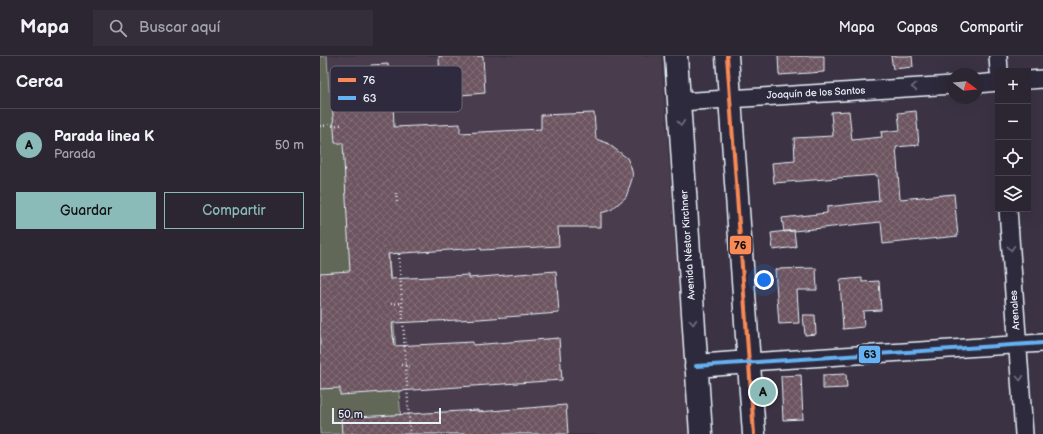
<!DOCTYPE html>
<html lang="es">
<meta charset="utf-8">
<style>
:root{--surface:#2c2633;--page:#342e3b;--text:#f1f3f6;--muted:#a6a5ac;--line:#48434e;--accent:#8bbbb9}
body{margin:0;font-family:"Balsamiq Sans",sans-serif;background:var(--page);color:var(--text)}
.controls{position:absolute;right:12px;top:12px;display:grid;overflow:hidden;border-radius:0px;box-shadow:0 4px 16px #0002}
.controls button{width:36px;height:36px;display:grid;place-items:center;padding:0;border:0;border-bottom:1px solid var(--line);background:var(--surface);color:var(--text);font:20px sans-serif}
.compass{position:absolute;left:627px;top:12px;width:36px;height:36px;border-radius:50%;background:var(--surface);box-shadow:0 4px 16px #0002;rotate:106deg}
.scale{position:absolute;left:12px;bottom:10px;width:109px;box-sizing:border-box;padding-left:4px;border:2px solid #e8f1f8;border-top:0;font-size:11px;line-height:14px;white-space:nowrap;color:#e8f1f8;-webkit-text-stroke:3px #2f2a3d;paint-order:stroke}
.you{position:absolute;left:444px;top:224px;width:14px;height:14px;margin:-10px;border:3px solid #fff;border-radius:50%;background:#1a73e8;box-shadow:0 0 0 6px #1a73e833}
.badge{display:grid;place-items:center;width:26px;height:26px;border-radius:50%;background:var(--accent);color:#111;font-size:13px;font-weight:700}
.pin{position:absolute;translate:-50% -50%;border:2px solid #fff;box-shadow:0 1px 4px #0006}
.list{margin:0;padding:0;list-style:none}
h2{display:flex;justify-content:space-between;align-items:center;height:52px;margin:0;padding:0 16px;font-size:17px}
h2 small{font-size:13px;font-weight:400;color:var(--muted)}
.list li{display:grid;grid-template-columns:26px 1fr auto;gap:12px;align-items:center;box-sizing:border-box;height:72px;padding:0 16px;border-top:1px solid var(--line)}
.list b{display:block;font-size:15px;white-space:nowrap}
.list p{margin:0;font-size:13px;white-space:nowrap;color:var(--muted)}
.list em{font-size:13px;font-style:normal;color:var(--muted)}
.actions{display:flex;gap:8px;padding:12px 16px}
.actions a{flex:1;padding:9px 0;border:1px solid var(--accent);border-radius:0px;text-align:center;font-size:14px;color:var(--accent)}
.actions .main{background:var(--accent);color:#111}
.icon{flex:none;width:22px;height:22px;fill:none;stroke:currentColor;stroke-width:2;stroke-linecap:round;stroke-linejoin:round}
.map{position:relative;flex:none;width:723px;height:378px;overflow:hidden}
header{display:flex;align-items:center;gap:24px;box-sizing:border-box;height:56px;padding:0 20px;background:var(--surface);border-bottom:1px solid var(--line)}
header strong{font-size:19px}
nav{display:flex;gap:22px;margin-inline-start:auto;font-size:14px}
.search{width:280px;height:36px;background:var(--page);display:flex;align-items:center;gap:10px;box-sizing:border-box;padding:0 14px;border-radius:0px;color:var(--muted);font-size:15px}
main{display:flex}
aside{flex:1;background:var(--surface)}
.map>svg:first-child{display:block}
.built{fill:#4a3d4d}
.grass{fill:#626759;stroke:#a5aca8}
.building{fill:url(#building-cross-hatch);stroke:#e8f1f8}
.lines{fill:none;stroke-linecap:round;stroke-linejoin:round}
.minor-casing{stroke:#e8f1f8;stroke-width:20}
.secondary-casing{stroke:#e8f1f8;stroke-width:25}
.path{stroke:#e8f1f8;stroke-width:2.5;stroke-dasharray:1 3;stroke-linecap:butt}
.minor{stroke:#2f2a3d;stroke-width:17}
.secondary{stroke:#2f2a3d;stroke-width:22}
.bus-1-casing{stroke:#2f2a3d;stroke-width:7}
.bus-2-casing{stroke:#2f2a3d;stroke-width:7}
.bus-1{stroke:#f98a56;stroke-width:4}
.bus-2{stroke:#66b1f2;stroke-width:4}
.oneway{stroke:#70707e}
.labels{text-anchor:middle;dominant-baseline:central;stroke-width:3.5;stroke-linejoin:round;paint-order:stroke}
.street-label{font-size:10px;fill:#e8f1f8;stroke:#2f2a3d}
.key{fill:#2f2a3d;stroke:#666675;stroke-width:1}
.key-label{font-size:11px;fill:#e8f1f8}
.line-badge{stroke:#2f2a3d;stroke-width:1.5}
.pale-badge-label{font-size:11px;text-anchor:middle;font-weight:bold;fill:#111}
</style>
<header>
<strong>Mapa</strong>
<div class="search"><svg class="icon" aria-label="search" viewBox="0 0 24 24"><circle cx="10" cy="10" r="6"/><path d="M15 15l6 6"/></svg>Buscar aquí</div>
<nav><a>Mapa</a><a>Capas</a><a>Compartir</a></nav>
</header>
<main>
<aside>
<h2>Cerca<small></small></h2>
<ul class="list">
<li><span class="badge">A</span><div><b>Parada linea K</b><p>Parada</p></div><em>50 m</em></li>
</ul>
<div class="actions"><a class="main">Guardar</a><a>Compartir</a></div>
</aside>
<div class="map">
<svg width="723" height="378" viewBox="0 0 723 378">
<defs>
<pattern id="building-cross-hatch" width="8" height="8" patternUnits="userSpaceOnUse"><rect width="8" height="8" fill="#6d5561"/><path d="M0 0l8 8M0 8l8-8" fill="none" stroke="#826e78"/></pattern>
</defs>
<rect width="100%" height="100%" fill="#3b3344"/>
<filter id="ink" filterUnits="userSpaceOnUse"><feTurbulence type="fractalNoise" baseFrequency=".025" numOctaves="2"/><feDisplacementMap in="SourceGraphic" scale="8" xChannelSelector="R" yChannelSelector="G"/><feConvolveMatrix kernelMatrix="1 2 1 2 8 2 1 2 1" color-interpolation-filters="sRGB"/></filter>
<g filter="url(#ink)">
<!-- built -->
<path class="built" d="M0,0H341L369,378H0Z"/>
<!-- grass -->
<path class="grass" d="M0,0H7L9,35L57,38L82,378H0Z"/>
<!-- building -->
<path class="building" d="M119,0H163L165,37L129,40V35L120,36Z
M458,0H504V16L459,19Z
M571,0H592L593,11L573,13Z
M68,8L71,43H73L74,71L140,68V77L221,73V59L274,57L276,83L287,87L307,102L311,111L313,120L306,141L291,154L281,157V171H238L239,190L161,194V192L68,198L70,223L149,219V222L236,215L239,257L159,263L72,267L74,290L153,286V289L239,282L242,324L20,339V332L0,333V217L30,215L23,87H15L12,45L53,43L51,9Z
M529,55L532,84L562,81L561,76L580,74L578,57L596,55L599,89L576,91L580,143L634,138L638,180L563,188L561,166L464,176L462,162L507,157V151L559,145L557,119L454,127L452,107L475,105L474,82L513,80L511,56Z
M474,174L476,191L453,194L451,177Z
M496,212L497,234H477L479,267L459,268L455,213Z
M542,222V226L559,225L561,254L543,255L544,271L523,273L520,224Z
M483,259H495L496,278L485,279Z
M526,318L527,332L503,333V319Z
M481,319L483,363L463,364L461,320Z
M246,349L248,378H22L21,362L158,354V356Z"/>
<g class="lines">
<!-- minor casing -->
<g class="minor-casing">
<path id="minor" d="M678,0L679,15
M708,24L723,23
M657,28L678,26
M359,46L633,29
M688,153L704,378
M429,306L723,287"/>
</g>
<!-- secondary casing -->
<g class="secondary-casing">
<path id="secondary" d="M356,0L381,378
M407,0L434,378
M376,310L429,306"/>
</g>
<!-- path -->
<path class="path" d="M0,70L21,69
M76,137L77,147
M79,198L90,378
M71,248L82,247
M81,309L92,310"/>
<!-- minor -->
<use href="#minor" class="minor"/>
<!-- secondary -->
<use href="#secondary" class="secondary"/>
<!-- bus-1 casing -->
<g class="bus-1-casing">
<path id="bus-1" d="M407,0L434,378"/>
</g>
<!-- bus-2 casing -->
<g class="bus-2-casing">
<path id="bus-2" d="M376,310L723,287"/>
</g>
<!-- bus-1 -->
<use href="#bus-1" class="bus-1"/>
<!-- bus-2 -->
<use href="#bus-2" class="bus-2"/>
</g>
<!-- one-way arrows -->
<defs><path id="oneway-chevron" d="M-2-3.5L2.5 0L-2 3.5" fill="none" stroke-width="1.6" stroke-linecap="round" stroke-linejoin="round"/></defs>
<g class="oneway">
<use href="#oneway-chevron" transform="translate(594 31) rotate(177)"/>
<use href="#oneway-chevron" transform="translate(361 67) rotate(86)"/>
<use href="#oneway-chevron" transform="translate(691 192) rotate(86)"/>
<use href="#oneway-chevron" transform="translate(373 266) rotate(86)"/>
<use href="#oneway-chevron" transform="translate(700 322) rotate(86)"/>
</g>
</g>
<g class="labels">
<!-- street labels -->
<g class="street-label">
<text transform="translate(496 37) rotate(-3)">Joaquín de los Santos</text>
<text transform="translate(368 189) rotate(-94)">Avenida Néstor Kirchner</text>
<text transform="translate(695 254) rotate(-94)">Arenales</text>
</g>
</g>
<!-- legend -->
<rect x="10" y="10" width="132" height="46" rx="6" class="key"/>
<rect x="18" y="22" width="18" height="4" fill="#f98a56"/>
<rect x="18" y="40" width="18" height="4" fill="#66b1f2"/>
<g class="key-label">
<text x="43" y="28">76</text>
<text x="43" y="46">63</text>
</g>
<g class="line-badge">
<rect x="409" y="179" width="23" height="20" rx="4" fill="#f98a56"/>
<rect x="538" y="289" width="23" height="19" rx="4" fill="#66b1f2"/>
</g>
<g class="pale-badge-label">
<text x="420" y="193">76</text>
<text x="550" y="302">63</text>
</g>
</svg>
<div class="controls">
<button>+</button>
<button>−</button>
<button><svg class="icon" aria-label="locate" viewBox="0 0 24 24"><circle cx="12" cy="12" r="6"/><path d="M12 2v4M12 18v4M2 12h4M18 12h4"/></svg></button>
<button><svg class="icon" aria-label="layers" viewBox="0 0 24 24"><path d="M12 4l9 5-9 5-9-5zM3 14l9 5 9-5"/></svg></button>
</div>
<svg class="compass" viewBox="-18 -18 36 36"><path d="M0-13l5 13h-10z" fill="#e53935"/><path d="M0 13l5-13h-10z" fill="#a6a5ac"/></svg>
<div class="scale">50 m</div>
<div class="you"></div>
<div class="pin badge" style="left:443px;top:336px">A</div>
</div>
</main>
